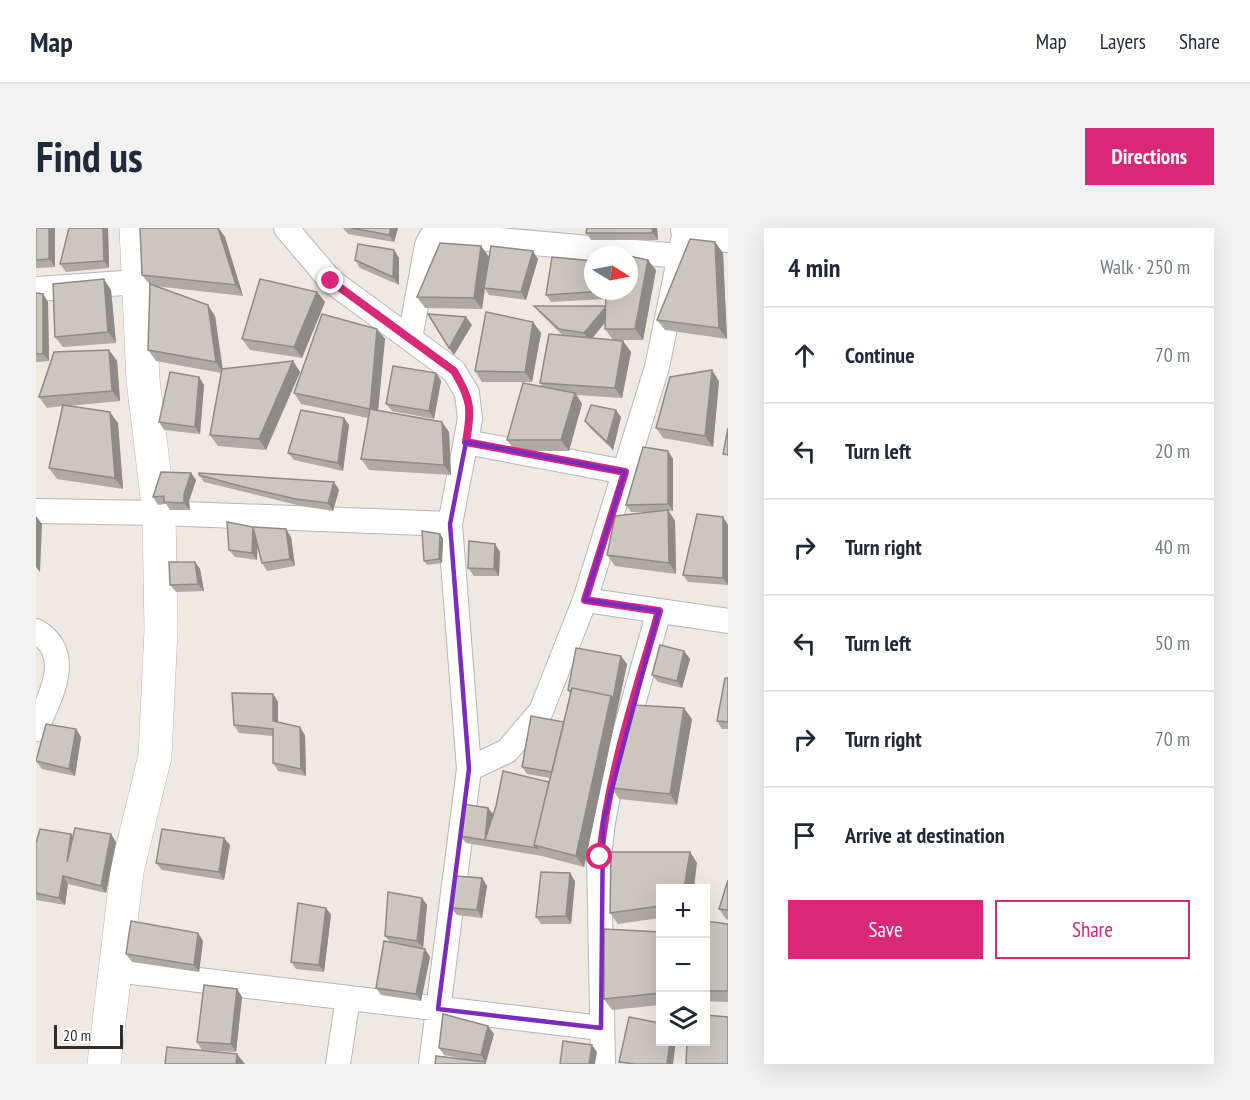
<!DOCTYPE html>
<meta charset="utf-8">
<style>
:root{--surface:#fff;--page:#f2f2f3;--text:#1f2937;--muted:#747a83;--line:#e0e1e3;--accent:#db2777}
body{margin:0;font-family:"PT Sans Narrow",sans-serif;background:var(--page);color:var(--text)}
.controls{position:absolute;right:18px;bottom:18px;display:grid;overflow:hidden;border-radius:0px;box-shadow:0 6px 24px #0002}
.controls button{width:54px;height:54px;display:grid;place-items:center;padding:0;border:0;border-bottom:2px solid var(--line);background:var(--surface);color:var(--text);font:30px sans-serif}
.compass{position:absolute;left:548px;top:18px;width:54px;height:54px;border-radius:50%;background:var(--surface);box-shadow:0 6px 24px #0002;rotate:100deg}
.scale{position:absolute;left:18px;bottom:15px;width:69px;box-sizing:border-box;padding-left:6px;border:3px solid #2e2e2e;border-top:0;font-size:16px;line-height:21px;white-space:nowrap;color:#2e2e2e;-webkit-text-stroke:4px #fff;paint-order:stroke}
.stop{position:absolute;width:18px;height:18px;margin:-14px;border:4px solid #db2777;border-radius:50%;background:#fff}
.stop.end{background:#db2777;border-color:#fff;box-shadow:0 2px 6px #0008}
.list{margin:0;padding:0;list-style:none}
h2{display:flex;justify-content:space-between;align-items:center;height:78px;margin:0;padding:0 24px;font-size:26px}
h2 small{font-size:20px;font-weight:400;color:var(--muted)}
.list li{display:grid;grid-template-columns:39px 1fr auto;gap:18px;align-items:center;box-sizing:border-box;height:96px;padding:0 24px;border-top:2px solid var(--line)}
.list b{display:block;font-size:22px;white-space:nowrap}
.list em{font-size:20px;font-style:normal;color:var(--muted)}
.actions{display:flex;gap:12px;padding:18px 24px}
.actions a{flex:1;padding:14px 0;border:2px solid var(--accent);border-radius:0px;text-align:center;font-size:21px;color:var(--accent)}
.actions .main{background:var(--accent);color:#fff}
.icon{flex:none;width:33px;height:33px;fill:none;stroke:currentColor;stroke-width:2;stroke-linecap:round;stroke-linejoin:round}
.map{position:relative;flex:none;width:692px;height:836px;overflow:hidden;border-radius:0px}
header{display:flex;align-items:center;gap:36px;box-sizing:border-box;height:84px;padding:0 30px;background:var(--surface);border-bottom:2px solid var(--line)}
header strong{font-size:28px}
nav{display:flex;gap:33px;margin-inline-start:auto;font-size:21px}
.intro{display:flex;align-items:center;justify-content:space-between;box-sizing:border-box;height:144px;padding:0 36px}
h1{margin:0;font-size:42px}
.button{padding:15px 27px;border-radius:0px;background:var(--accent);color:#fff;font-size:21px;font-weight:700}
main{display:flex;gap:36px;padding:0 36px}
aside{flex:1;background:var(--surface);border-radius:0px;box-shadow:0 6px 24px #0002}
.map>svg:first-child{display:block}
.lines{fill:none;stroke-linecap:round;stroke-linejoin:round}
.street-casing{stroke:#b4b7c1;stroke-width:26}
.secondary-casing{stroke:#b4b7c1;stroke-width:34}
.street{stroke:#fff;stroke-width:24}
.secondary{stroke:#fff;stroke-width:33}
.wall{fill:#afaba4}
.shaded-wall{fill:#8e8b86}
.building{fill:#cbc7bf;stroke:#8e8b86;stroke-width:1.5}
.route{stroke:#db2777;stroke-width:8}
.marked{fill:none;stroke:#7b2cbf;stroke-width:4.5;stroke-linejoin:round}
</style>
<header>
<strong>Map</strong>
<nav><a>Map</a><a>Layers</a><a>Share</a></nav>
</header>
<div class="intro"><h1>Find us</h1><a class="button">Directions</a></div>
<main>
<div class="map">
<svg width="692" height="836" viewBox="0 0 692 836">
<rect width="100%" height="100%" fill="#efe9e1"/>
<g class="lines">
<!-- street casing -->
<g class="street-casing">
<path id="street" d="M250,0L295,53L418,143L431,165L434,191L414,296L433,541L395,836
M648,8L692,12
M0,61L102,54
M374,110L391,17L396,8L408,7L644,28
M430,214L589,244
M0,283L123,285L414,296
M549,372L692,393
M0,403C39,426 14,469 0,501
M433,541L471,523L505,483L549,372L621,139L648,8L647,0
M79,742L565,800
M302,836L312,770
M567,836L563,629L567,594L574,558L623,383"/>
</g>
<!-- secondary casing -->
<g class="secondary-casing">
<path id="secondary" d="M68,836L91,643L119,528L125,402L123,285L107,152L100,0"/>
</g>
<!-- street -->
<use href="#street" class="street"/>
<!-- secondary -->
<use href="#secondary" class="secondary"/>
</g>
<!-- wall -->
<path class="wall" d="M0,0L19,39L0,40Z
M72,0L73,40L30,44L24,36Z
M104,0H183L189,9L207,68L118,58L179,88L187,141L257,133L264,144L230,222L182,218L174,207L185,145L120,133L112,122L114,57L106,47Z
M307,0H362L358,14L312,6Z
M551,0H621L622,12H555L550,5Z
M679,14L687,25L691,111L629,102L621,92Z
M445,18L453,29L451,46L502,31L490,72L453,67L449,61L446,81L389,80L381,69Z
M358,22L363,30V57L324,40L319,32Z
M620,42L607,112H577L569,101V94L556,110L587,113L595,124L586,170L541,167L546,176L533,223H479L471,212L507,159L504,155L527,108L504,85L498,78H569V71L515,74L510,67L557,63Z
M75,62L80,115L27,119L19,109Z
M281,64L289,74L266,130L214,122L206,111Z
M0,65L7,66L12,74L13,133L0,134Z
M497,94L505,105L496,154H446L439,143Z
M341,101L349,111L342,183L406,194L413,204L415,247L333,242L325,231L332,190L265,176L258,165Z
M73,122L81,133L84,173L32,178L82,195L87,261L21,251L13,240L26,178L11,180L3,169Z
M400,145L405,153L398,191L356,183L350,176Z
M163,149L168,157L164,206L128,202L123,194Z
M683,153L677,219L627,210L620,200Z
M585,189L577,222L554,200L549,193Z
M308,190L313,197L307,243L258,232L252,225Z
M632,223L637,231V283H633L639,293L640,346L579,338L571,327L617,284H595L590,277Z
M155,245L160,252L153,273L154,282H134L130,276L122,277L117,269Z
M163,247L298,254L303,262L297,283L265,278L168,254Z
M692,297V357L652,354L647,347Z
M255,309L259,338L231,343L226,335L221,318V332L199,329L193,322Z
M407,310L406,335L391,337L388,333Z
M459,316L464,324L463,348H438L432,340Z
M159,334L164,341L168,363L140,364L134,357Z
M648,423L654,431L646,460L622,454L616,447Z
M591,436L548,639L506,628L430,615L424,608L452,580L457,587L513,554L514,550L491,546L486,539L528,494L534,466L532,462Z
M692,450V501H686L681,493Z
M237,466L242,474V495L269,507L270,548L242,543L237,535V508L203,505L198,497Z
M656,491L641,577L583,571L576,560Z
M40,501L45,509L39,548L6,541L0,533Z
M37,610L80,614L70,665L32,656L29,677L0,672V615Z
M194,617L188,652L126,642L120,635Z
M654,624L661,635L624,660V690L582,696L574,685Z
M446,650L451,658L446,690L421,687L415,680Z
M692,652V692L690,691L683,681Z
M539,653L535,696H505L500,689Z
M386,670L391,677L387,720L375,719L389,721L394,729L385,773L345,767L340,760L354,714L349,708Z
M290,680L295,687L288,744L260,741L255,734Z
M669,693L692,696V774L669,773Z
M624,704V777L576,782L568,771Z
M162,705L167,713L163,744L96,734L90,726Z
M201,761L206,769L200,824L166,822L161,814Z
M452,798L458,806L449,835L450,836H399L444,834L408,827L403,820Z"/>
<!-- shaded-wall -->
<path class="shaded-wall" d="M13,0H19V39L13,31Z
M67,0H72L73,40L68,33Z
M182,0L189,9L207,68L200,57Z
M355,0H362L358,14L353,7Z
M616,0H621L622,12L617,5Z
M679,14L687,25L691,111L683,100Z
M445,18L453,29L446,81L438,70Z
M358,22L363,30V57L357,49Z
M497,23L502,31L490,72L485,64Z
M612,32L620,42L607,112L599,101Z
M68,51L75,62L80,115L72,104Z
M281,64L289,74L266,130L258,119Z
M7,66L12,74L13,133L7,126Z
M172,77L179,88L187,145L180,134Z
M572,78L577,85L554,113L548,105Z
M430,89L436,97L418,127L413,120Z
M497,94L505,105L496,154L489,144Z
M341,101L349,111L341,192L334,181Z
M587,113L595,124L586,170L579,160Z
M73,122L81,133L84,173L76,163Z
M257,133L264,144L230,222L223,211Z
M676,142L683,153L677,219L669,208Z
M400,145L405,153L398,191L393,183Z
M163,149L168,157L164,206L159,199Z
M539,165L546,176L533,223L525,212Z
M580,182L585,189L577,222L571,214Z
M74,184L82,195L87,261L79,250Z
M308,190L313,197L307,243L302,235Z
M406,194L413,204L415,247L408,237Z
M632,223L637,231V283L632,276Z
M155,245L160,252L153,273L154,282L148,275V266Z
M298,254L303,262L297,283L292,275Z
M632,282L639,293L640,346L633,335Z
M0,288L6,296L4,344L0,339Z
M687,289L692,297V357L687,350Z
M217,299L222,307L221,332L216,325Z
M250,301L255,309L259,338L254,331Z
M404,306L407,310L406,335L403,331Z
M459,316L464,324L463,348L458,341Z
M159,334L164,341L168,363L162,356Z
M648,423L654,431L646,460L641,453Z
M585,428L591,436L548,639L540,628L575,468Z
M237,466L242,474V501L237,493Z
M648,480L656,491L641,577L634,566Z
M264,499L269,507L270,548L265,541Z
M40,501L45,509L39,548L33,541Z
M452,580L458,587L449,612Z
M35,606L40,614L31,634Z
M75,606L80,614L70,665L65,658Z
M188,610L194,617L188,652L183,644Z
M654,624L661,635L658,660H648Z
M534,645L539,653L535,696L530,688Z
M27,648L32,656L29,677L23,670Z
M446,650L451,658L446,690L441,682Z
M386,670L391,677L387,720L381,713Z
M290,680L295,687L288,744L283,737Z
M162,705L167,713L163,744L158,737Z
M389,721L394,729L385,773L380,766Z
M201,761L206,769L200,824L195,816Z
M452,798L458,806L450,835L445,827Z
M634,813H640L637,836H631Z
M556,817L561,824L559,836H553Z
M201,826L209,836H200Z"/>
<!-- building -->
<path class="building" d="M0,0H13V31L0,32Z
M33,0H67L68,33L24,36Z
M104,0H182L200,57L106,47Z
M316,0H355L353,7Z
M551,0H616L617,5H550Z
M654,11L679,14L683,100L621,92Z
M404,15L445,18L438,70L381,69Z
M322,16L358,22L357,49L319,32Z
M455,18L497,23L485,64L448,60Z
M570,24L587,27H570Z
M593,28L612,32L599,101H569L570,63H593Z
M516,29L557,33V63H570L510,67Z
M68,51L72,104L19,109L17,56Z
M224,51L281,64L258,119L206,111Z
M114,56L172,77L180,134L112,122Z
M0,65L7,66V126H0Z
M498,78H569V80L548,105L523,101Z
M450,84L497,94L489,144L439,143Z
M286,86L341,101L334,181L258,165Z
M392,86L430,89L413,120Z
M513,106L587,113L579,160L504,155Z
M73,122L76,163L3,169L18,124Z
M257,133L223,211L174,207L186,141Z
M357,138L400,145L393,183L350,176Z
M676,142L669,208L620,200L634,149Z
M134,144L163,149L159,199L123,194Z
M487,155L539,165L525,212H471Z
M27,177L74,184L79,250L13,240Z
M555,177L580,182L571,214L549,193Z
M334,181L406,194L408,237L325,231Z
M265,182L308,190L302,235L252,225Z
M692,200V227L687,226Z
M607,219L632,223V276L590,277Z
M125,244L155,245L148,266V275L128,274V268L117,269Z
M163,245L298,254L292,275L260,271L204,258L163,247Z
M632,282L633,335L571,327L579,288Z
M661,286L687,289V350L647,347Z
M191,294L217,299L216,325L193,322Z
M217,299L250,301L254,331L226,335Z
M386,303L404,306L403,331L388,333Z
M433,313L459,316L458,341L432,340Z
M133,334H159L162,356L134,357Z
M624,417L648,423L641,453L616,447Z
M540,420L585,428L577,471L575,468L536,460L535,463L532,462Z
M689,450H692V494L681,493Z
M536,460L575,468L540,628L498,617Z
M196,465L237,466V493L264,499L265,541L237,535V501L198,497Z
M598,477L648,480L634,566L576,560Z
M495,488L528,494L516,544L486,539Z
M10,496L40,501L33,541L0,533Z
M467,543L513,554L498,617L501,620L449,612L424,608L428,576L452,580L449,612L460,578Z
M39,600L75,606L65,658L27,648L23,670L0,665V615L4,601L35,606L31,634Z
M126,601L188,610L183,644L120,635Z
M575,624H654L648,660H624V678L574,685Z
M505,644L534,645L530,688L500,689Z
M419,648L446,650L441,682L415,680Z
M692,652V682L683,681Z
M352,664L386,670L381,713L349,708Z
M262,675L290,680L283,737L255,734Z
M95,693L162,705L158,737L90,726Z
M669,693L692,696V763H669Z
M568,701L624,704V765L568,771Z
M348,713L389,721L380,766L340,760Z
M168,757L201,761L195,816L161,814Z
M407,786L452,798L445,827L403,820Z
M669,787L692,789V836H650L651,813H669Z
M593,789L624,795V813H634L631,836H599L583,834Z
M527,813L556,817L553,836H524Z
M131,819L201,826L200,836H129Z
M400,828L449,834V836H399Z"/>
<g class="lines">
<!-- route -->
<path class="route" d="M295,53L418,143C435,171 436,181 430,214L589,244L549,372L623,383C600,464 572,545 564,629"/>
</g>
<!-- marked area -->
<path class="marked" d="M430,214L589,244L549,372L623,383L567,594L565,800L402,781L433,541L414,296Z"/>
</svg>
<div class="controls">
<button>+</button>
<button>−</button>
<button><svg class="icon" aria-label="layers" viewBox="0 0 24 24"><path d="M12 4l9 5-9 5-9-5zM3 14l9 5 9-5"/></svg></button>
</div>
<svg class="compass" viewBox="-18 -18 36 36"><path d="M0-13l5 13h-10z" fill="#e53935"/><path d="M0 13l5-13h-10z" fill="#747a83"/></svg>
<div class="scale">20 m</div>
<div class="stop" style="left:564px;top:629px"></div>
<div class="stop end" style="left:295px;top:53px"></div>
</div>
<aside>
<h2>4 min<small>Walk · 250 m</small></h2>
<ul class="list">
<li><svg class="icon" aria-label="ahead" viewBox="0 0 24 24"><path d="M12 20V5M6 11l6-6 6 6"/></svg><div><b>Continue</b></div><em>70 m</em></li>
<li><svg class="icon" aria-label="left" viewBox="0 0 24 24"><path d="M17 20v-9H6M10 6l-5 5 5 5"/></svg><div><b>Turn left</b></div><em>20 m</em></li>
<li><svg class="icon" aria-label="right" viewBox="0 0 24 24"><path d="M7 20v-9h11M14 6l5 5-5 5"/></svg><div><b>Turn right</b></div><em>40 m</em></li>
<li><svg class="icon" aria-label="left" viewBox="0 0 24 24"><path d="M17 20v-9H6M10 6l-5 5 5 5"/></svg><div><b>Turn left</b></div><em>50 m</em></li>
<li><svg class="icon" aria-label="right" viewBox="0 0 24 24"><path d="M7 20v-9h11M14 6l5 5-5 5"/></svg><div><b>Turn right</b></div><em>70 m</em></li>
<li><svg class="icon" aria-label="arrive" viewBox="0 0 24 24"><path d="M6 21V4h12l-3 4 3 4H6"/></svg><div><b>Arrive at destination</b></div></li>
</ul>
<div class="actions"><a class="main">Save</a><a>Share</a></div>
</aside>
</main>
